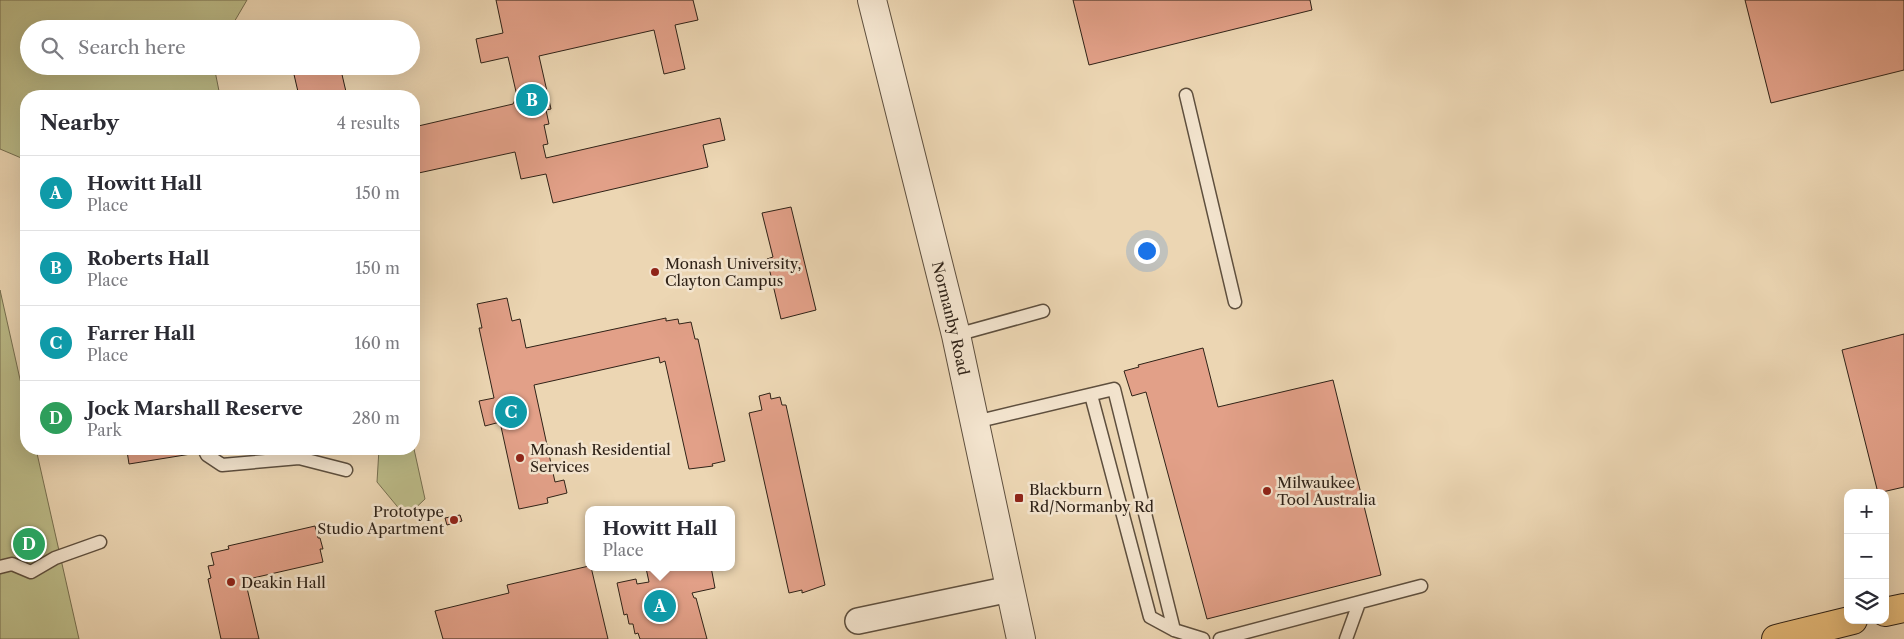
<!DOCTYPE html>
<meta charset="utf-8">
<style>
:root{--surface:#fff;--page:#f7f7f7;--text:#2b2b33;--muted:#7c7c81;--line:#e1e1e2;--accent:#8f2418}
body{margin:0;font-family:"Libre Caslon Text",serif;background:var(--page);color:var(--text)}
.controls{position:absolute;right:15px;bottom:15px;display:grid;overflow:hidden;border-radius:10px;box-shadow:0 5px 20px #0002}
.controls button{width:45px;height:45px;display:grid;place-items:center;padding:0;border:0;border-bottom:1px solid var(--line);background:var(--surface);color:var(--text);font:25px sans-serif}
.you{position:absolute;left:1146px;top:250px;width:18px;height:18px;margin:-12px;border:4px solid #fff;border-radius:50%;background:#1a73e8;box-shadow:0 0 0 8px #1a73e833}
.badge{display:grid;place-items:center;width:32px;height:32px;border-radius:50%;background:var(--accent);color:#fff;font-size:16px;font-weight:700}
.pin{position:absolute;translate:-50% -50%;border:2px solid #fff;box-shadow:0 1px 5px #0006}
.popup{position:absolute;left:585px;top:506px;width:150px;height:65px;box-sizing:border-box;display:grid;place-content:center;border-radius:10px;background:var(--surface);filter:drop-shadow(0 1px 4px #0005);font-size:16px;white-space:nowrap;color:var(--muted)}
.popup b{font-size:19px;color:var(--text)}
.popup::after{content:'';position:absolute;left:50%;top:100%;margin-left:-10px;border:10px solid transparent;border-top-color:var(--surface)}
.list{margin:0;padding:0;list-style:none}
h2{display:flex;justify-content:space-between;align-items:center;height:65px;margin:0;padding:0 20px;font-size:21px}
h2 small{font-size:16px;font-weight:400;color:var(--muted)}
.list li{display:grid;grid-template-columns:32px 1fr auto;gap:15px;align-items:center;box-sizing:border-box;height:75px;padding:0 20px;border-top:1px solid var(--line)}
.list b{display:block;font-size:19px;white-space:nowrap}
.list p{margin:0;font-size:16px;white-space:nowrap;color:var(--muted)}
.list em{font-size:16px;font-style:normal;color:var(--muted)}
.icon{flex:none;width:28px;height:28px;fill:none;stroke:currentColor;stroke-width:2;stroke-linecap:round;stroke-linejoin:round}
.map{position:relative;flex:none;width:1904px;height:639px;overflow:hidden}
.search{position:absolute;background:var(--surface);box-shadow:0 5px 20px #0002;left:20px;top:20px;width:400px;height:55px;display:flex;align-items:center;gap:12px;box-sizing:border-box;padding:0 18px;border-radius:28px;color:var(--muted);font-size:19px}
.panel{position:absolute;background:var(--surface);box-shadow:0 5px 20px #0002;left:20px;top:90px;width:400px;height:365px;border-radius:20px}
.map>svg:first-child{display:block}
.green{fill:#bcbc89;stroke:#766f50}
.building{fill:#e2a088;stroke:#2f2217}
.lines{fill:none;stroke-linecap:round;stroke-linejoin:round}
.service-casing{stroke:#5e4f3e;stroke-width:15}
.minor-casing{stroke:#5e4f3e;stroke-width:28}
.tertiary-casing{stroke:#5e4f3e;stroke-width:30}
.primary-casing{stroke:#2f2217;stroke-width:30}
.service{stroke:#f3e4ce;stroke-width:12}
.minor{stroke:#f3e4ce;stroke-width:25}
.tertiary{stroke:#f3e4ce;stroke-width:28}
.primary{stroke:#e6bb7a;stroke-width:28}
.poi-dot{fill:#8f2418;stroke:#f3e4ce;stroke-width:2}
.labels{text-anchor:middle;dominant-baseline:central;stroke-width:5;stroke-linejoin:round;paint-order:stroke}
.poi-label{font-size:15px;fill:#2f2217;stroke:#f3e4ce;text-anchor:start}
.street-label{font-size:15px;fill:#2f2217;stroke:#f3e4ce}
</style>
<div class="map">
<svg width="1904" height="639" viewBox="0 0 1904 639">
<rect width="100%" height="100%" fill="#ecd6b3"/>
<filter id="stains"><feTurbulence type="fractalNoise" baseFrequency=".004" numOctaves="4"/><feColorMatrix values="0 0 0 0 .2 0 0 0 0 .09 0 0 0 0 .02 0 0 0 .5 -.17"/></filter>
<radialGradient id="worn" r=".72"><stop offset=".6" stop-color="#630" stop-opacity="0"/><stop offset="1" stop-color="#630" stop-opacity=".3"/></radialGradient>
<!-- green -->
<path class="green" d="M0,0H247L230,29H29V66H214L220,96H26V160L0,149Z
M0,290L26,406V449H36L79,639H0Z
M379,449H414L425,499L406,517L377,482Z"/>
<!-- building -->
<path class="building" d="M496,0H693L698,20L675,25L685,69L664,74L654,30L539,56L551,109L546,110L549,124L544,125L548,144L543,145L546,158L720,118L725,140L703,145L708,167L553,203L546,174L521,179L515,152L414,174V127L513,104L517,96L508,57L481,63L476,39L503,33Z
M1073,0H1310L1312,10L1089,65Z
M1745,0H1904V70L1771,103Z
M292,66H340L347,96H299Z
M791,207L816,310L781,319L767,259L773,257L762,213Z
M507,298L512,321L520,319L526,348L666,318V321L678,319L679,324L691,322L695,339H698L725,461L712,464L713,466L689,469L665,361L660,363L659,357L534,385L555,482L564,480L567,493L547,498L548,503L519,509L500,422L485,426L479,401L494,398L479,328H482L477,304Z
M1904,334V487L1878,493L1842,350Z
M1203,348L1218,407L1333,380L1381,575L1207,619L1146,392L1132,396L1124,371L1139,367L1138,365Z
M770,393L771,399L780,397L782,405H786L825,585L802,593V590L789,593L749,413L762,410L759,396Z
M140,449H190L191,454L129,464L127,451Z
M460,515L462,521L447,525L445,518Z
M315,526L318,538H320L323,549H320L323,562L253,578L255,586L247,588L259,639H221L208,579L211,578L208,566L214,565L211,553L229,549L228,546Z
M589,566V567H591L608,639H443L435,611L509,593L507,585Z
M650,567H711L715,588L692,593L694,598H696L707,639H640L638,633L635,634L633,624H629L627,614L624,615L617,583L636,579L637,584L649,582L646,568Z"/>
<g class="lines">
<!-- service casing -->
<g class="service-casing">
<path id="service" d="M1186,95L1235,302
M956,335L1043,311
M1091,395L1150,617L1174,630L1203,639
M975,422L1114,389L1174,630
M204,449L207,455L222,465L299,458L346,470
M0,567L12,564L31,572L55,558L100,542
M1220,639L1421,586
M1346,639L1359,603"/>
</g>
<!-- minor casing -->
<g class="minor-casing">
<path id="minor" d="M858,621L1010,589"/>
</g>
<!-- tertiary casing -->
<g class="tertiary-casing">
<g id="tertiary">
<path id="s1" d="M872,0L956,335L1021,639"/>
</g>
</g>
<!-- primary casing -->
<g class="primary-casing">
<path id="primary" d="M1885,612L1904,608
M1776,639L1853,620"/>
</g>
<!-- service -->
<use href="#service" class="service"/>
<!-- minor -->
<use href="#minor" class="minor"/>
<!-- tertiary -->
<use href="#tertiary" class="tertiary"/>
<!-- primary -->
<use href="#primary" class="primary"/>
</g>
<!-- markers -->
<g class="poi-dot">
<circle cx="655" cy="272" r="5"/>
<circle cx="520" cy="458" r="5"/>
<circle cx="1267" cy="491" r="5"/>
<rect x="1014" y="493" width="10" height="10" rx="2.5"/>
<circle cx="454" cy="520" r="5"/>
<circle cx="231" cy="582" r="5"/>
</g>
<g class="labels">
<!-- poi labels -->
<g class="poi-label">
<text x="665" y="263">Monash University,<tspan x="665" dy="17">Clayton Campus</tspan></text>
<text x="530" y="449">Monash Residential<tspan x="530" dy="17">Services</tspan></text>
<text x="1277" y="482">Milwaukee<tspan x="1277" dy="17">Tool Australia</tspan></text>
<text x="1029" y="489">Blackburn<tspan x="1029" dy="17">Rd/Normanby Rd</tspan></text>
<text x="444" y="511" text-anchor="end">Prototype<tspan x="444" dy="17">Studio Apartment</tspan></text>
<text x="241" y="582">Deakin Hall</text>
</g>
<!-- street labels -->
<g class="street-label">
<text stroke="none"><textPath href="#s1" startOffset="328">Normanby Road</textPath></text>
</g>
</g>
<rect width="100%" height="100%" filter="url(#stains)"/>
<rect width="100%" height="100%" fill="url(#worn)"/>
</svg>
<div class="controls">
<button>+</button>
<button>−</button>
<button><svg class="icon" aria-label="layers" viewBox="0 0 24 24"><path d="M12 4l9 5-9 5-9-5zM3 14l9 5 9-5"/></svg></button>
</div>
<div class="you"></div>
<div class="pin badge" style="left:660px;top:606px;background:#0f9aa8">A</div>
<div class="popup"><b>Howitt Hall</b>Place</div>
<div class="pin badge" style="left:532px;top:100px;background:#0f9aa8">B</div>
<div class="pin badge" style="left:511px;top:412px;background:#0f9aa8">C</div>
<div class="pin badge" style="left:29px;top:544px;background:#2e9e5b">D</div>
<div class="search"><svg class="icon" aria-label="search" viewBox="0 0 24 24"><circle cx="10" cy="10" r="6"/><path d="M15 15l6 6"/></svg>Search here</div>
<section class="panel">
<h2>Nearby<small>4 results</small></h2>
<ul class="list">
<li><span class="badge" style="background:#0f9aa8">A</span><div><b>Howitt Hall</b><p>Place</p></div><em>150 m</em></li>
<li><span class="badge" style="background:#0f9aa8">B</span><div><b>Roberts Hall</b><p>Place</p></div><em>150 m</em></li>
<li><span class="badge" style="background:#0f9aa8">C</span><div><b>Farrer Hall</b><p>Place</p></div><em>160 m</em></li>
<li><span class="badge" style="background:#2e9e5b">D</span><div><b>Jock Marshall Reserve</b><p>Park</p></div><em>280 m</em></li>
</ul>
</section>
</div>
